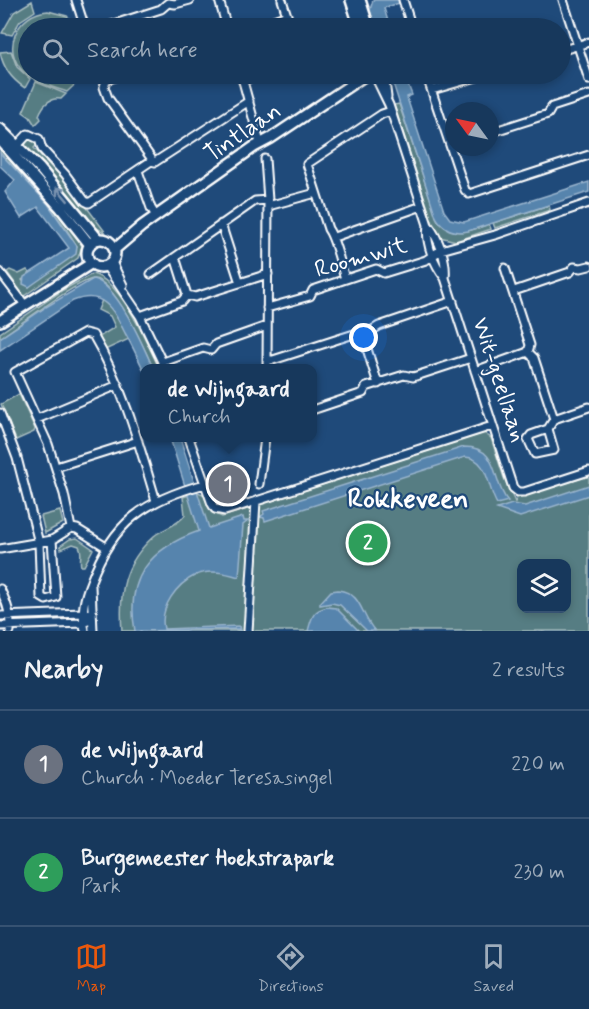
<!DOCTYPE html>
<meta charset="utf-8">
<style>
:root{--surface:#17385c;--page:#244365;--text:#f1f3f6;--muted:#9eacbb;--line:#365272;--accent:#ea580c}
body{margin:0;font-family:Mynerve,sans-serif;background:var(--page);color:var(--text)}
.controls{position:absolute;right:18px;bottom:18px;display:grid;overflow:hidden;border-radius:12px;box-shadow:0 3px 9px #0003}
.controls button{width:54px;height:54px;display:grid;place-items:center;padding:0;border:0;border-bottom:2px solid var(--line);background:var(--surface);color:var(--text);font:30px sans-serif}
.compass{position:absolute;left:445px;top:102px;width:54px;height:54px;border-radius:50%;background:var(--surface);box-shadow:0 3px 9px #0003;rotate:303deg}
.you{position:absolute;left:364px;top:338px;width:21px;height:21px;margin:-15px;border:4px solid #fff;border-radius:50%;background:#1a73e8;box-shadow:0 0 0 9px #1a73e833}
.badge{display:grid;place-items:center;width:39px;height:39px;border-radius:50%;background:var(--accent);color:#fff;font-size:20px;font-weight:700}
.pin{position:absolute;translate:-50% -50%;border:3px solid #fff;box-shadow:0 2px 6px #0006}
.popup{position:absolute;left:140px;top:364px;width:177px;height:78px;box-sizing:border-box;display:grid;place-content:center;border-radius:12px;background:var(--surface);filter:drop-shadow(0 2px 4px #0005);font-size:20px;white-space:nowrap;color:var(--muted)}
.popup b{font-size:22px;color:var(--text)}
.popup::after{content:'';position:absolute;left:50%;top:100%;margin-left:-12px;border:12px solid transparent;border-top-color:var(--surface)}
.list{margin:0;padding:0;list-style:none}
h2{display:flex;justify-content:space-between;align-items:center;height:78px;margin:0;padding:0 24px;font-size:26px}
h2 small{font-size:20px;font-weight:400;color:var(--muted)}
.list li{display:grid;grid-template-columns:39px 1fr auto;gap:18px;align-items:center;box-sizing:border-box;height:108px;padding:0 24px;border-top:2px solid var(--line)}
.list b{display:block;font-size:22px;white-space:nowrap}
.list p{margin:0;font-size:20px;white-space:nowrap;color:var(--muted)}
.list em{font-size:20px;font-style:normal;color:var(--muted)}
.icon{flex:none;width:33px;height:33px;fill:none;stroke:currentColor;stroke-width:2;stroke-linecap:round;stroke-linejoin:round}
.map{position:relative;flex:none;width:589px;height:631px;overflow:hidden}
.search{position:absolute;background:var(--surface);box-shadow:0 3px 9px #0003;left:18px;right:18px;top:18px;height:66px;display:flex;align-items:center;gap:15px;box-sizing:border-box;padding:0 21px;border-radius:33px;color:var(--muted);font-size:22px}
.sheet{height:294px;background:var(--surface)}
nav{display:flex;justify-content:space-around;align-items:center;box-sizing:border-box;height:84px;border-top:2px solid var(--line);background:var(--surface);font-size:16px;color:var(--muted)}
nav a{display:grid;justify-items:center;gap:3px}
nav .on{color:var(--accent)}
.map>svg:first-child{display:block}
.green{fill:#567d83;stroke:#aabec1;stroke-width:1.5;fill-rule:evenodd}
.water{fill:#5684ad;stroke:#9ab5ce;stroke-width:1.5}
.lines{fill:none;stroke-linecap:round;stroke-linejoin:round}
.street-casing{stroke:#fff;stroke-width:11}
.secondary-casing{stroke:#fff;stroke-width:14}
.street{stroke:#1f4a7a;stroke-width:7}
.secondary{stroke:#1f4a7a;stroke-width:9}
.oneway{stroke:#7992af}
.labels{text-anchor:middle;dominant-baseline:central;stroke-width:4.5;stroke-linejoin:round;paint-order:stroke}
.street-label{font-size:24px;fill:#fff;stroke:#1f4a7a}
.quarter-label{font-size:27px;font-weight:bold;fill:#fff;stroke:#1f4a7a}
</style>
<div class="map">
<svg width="589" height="631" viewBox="0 0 589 631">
<rect width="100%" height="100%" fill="#1f4a7a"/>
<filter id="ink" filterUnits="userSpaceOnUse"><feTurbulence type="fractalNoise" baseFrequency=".0167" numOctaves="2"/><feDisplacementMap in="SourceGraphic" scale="12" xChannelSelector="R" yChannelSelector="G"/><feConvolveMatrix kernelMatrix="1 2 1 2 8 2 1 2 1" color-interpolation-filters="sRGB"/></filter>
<g filter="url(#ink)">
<!-- green -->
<path class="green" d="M32,1L35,11L20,21L12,35L2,33L14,12Z
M48,11L67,16L78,28H28V74H86L67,92C53,87 36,83 24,72C0,50 17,13 48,11Z
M11,51L17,67L30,79L25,88C11,79 3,68 0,52Z
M36,82L66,94L61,99C49,97 43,105 39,115L41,119L35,125L30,117L23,112Z
M399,104L438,221C454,238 470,231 489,224L491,229L456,241L440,237L433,224L394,105Z
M32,138L37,142V145L34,148L53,169L56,167L58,169L106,233L97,228L93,230L25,150L26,142Z
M0,146L68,221L82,246L78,258L24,296L7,272L10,270L19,274L27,270L30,273L22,280L29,287L77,246C57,211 28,182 0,153Z
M549,205L550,210L495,228L493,223Z
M92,274C121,280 147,343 159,368H153C146,352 113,277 93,279C77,281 17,327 0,338V333L63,290Z
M102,300L112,309L129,339L105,350L99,337L115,327L110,316L98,310Z
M19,394L35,429L34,432L16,440L1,404Z
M484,433L491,438L504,478L515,502L517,498L589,476V631H122C119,592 123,564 154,536C164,528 177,526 185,515L183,497L198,492L203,494L211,512L222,517ZM522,564H566V608H522Z
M60,511L63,523L45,533L41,516Z
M77,538L93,549L84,566H81C79,559 83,552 79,546L73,544L61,549L60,546L70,539Z"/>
<!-- water -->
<path class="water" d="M373,0H408L384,8L390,28H375L370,10Z
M390,74H404L412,95L407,97L408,101L444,211L450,219L464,222L589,182V192L468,231C454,234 443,229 436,217Z
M0,153L48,204L77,246L76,254L29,287L23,284L24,277L69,248L38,207L21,218L5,192L15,180L0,166Z
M93,279C117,284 143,345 153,368H144V371C138,358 132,345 125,333C113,309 103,289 73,301L0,350V338L43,309L45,306L46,307Z
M170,438H180L209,528L243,517L244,521H248L243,525L239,577C226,573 210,569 196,575C177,584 159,607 164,629L239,626L240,631L238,629L135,631C125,577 151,548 199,531Z
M464,447C501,447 491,482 508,501L497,504C487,488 489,458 465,457L265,521L264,518L260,517L264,514L263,511Z
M589,485V495L520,517L497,509L512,504L525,506Z
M338,590C363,593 360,615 375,631H367L340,605L332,603L320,605V603L331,591Z
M327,607L336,608L359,631H308C312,617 312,611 327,607Z"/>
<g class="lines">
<!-- street casing -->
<g class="street-casing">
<path id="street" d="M76,0L84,25L88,28
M219,0L227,28
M282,0L291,28
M403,0L412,28
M563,0L589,80
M102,28L161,9L168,3L175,4L190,0
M253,28L287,15
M560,51L589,42
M100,74L106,80L104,87L108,98L151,158V161
M241,74L260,143
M374,74L389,105L428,225C439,239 447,260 445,278L513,488L518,492H524L589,471
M384,74L387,97
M426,74L465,190L469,194L589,155
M106,80L125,74
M243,82L256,74
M432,90L487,74
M490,129L495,131L548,114L552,107L589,95
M14,149L28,134L39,139L42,149L65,174L85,201L89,203L151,161L155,162L249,101
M265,159L268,200L267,368
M138,171L151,208L156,216
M268,206L316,193
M221,224L240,283
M428,225C425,243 434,264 445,278
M334,237L422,206
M175,257L187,295
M112,262L123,285
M106,266L140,316L165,368
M505,268L530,345L528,352
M0,272L25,305
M151,274L255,201L268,200
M345,279C341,266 335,238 328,229L307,164L382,114L391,111
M514,291L570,272L574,267L581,268L589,266
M267,308L310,296L313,290L376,269L384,273L426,260L441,250L495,235L589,203
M140,316L182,301L187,295L195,297L268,274
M363,336L378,384
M267,360H273L354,334L363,336L379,326L453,301
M163,362L203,348L211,350L216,344L267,326
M475,371L528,352L534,358L554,419
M312,410L363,393L366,387L404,375L413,377L471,358
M0,413L17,458L39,543L41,597L46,600L56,597L52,540
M37,419L118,385
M548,429L554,450L535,454L528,439L531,435L548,429L554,419L589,407
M189,438L212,504L215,509L225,511L492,426
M56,467L138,441
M259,484L265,438
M71,528L64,494L48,444L15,372L85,333L93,335C123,386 139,444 156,501
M0,549L52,540L71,528L77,529L106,547
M91,586L93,631
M0,589C7,603 11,615 10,631
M0,616L83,613L91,614
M0,626L83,623L92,619
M85,631C81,613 84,598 91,581C113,522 145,500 205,484
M248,631L256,501"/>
</g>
<!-- secondary casing -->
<g class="secondary-casing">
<path id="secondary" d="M351,0L360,28
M360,0L369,28
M0,129L40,169L98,239
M0,140L60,207L90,245
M87 253a14 14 0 1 1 28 0a14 14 0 1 1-28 0Z
M115,249L142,226L254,147L271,138L367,74
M0,321L92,263"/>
</g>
<!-- street -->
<use href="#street" class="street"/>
<!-- secondary -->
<use href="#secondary" class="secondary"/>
</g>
<!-- one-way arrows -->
<defs><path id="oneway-shaft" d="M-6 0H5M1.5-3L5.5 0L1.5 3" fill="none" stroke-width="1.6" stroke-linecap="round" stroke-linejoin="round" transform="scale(1.5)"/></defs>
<use class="oneway" href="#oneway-shaft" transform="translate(62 194) rotate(-130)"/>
</g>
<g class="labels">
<!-- street labels -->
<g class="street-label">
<text transform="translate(243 133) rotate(-34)">Tintlaan</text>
<text transform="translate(361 258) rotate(-16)">Roomwit</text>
<text transform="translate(499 380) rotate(72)">Wit-geellaan</text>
</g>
<!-- quarter labels -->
<g class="quarter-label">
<text x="408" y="499">Rokkeveen</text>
</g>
</g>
</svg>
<div class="controls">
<button><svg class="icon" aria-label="layers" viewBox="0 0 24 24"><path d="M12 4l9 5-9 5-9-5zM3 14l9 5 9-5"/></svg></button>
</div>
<svg class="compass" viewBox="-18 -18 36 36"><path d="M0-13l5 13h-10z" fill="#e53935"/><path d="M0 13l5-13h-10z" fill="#9eacbb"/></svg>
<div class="you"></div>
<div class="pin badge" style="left:228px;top:484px;background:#6b7280">1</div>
<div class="popup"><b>de Wijngaard</b>Church</div>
<div class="pin badge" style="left:368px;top:543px;background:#2e9e5b">2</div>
<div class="search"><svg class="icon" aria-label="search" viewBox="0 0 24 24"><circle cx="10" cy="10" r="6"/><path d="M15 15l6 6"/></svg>Search here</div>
</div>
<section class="sheet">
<h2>Nearby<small>2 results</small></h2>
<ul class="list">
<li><span class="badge" style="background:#6b7280">1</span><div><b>de Wijngaard</b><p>Church · Moeder Teresasingel</p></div><em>220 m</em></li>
<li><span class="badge" style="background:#2e9e5b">2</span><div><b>Burgemeester Hoekstrapark</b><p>Park</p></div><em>230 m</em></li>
</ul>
</section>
<nav>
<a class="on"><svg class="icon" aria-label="map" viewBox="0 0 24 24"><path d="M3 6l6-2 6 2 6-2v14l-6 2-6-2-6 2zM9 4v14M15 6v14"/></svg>Map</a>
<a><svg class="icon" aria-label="directions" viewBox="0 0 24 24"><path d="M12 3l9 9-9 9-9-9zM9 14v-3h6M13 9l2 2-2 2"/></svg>Directions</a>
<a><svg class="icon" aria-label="saved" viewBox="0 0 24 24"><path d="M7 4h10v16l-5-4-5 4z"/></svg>Saved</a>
</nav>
